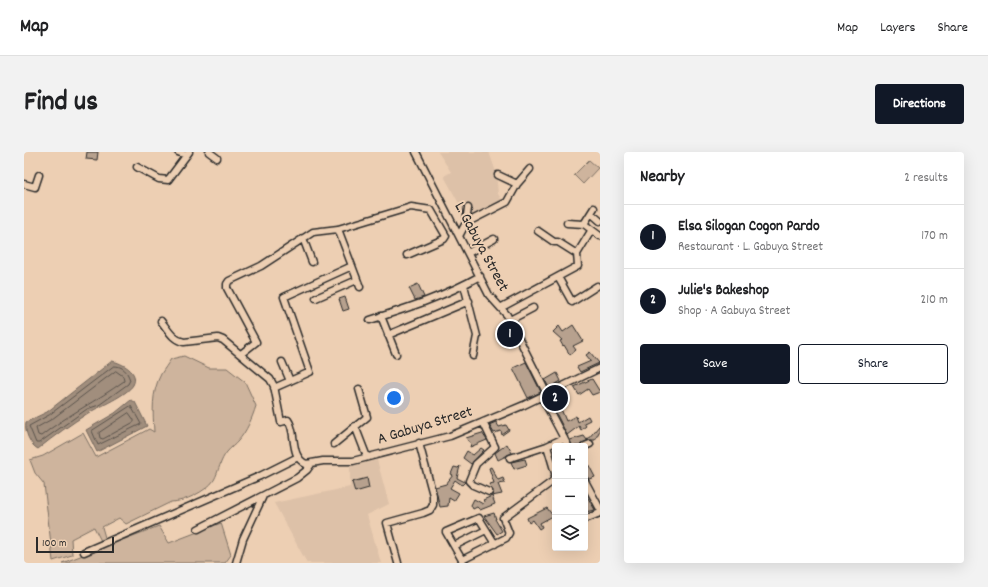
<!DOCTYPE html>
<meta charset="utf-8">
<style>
:root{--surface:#fff;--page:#f2f2f2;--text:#202124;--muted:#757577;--line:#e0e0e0;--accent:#111827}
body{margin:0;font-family:Dekko,sans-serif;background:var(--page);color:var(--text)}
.controls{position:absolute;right:12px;bottom:12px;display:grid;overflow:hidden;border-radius:4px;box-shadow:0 4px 16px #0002}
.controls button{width:36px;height:36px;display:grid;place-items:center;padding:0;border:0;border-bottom:1px solid var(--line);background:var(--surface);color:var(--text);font:20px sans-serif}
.scale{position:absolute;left:12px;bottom:10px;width:78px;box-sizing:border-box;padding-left:4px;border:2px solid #2b2b2b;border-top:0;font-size:11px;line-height:14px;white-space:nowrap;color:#2b2b2b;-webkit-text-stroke:3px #edcfb3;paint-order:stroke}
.you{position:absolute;left:370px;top:246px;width:14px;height:14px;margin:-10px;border:3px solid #fff;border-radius:50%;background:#1a73e8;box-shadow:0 0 0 6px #1a73e833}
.badge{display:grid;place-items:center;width:26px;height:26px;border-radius:50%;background:var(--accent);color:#fff;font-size:13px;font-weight:700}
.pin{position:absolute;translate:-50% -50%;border:2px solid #fff;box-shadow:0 1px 4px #0006}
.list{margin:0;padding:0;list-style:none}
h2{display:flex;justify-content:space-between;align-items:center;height:52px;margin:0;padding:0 16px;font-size:17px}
h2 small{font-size:13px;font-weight:400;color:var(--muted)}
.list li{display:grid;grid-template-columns:26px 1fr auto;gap:12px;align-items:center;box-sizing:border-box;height:64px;padding:0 16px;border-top:1px solid var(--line)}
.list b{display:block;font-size:15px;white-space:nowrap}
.list p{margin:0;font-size:13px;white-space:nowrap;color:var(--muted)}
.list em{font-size:13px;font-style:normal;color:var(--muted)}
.actions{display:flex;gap:8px;padding:12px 16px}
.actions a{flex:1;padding:9px 0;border:1px solid var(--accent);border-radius:4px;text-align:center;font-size:14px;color:var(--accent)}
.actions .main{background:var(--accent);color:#fff}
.icon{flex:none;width:22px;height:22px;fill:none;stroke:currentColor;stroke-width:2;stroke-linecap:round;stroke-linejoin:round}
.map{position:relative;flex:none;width:576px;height:411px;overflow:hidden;border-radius:4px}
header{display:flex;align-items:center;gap:24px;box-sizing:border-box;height:56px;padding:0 20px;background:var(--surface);border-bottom:1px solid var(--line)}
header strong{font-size:19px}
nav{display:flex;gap:22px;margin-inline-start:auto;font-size:14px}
.intro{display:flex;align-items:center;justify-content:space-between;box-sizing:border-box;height:96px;padding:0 24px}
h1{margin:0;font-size:28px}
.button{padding:10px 18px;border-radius:4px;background:var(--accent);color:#fff;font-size:14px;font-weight:700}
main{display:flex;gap:24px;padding:0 24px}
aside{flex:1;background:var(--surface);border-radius:4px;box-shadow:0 4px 16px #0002}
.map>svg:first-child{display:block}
.built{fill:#ddc1a8}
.green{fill:#ceb49d;stroke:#7c7064}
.water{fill:#a18e7d;stroke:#72665c}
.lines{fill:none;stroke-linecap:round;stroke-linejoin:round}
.shore{stroke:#5a534c;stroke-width:1}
.building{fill:#b7a18e;stroke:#2b2b2b}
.minor-casing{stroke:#2b2b2b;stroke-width:9}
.minor{stroke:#edcfb3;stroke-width:6}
.labels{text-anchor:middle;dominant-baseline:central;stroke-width:4;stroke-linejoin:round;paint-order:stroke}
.street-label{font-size:16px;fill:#2b2b2b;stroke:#edcfb3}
</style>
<header>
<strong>Map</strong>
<nav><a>Map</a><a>Layers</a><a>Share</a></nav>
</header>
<div class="intro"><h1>Find us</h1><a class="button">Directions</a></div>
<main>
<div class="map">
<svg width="576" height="411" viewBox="0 0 576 411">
<rect width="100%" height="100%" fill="#edcfb3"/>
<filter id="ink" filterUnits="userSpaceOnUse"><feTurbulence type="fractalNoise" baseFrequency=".025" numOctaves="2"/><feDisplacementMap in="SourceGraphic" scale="8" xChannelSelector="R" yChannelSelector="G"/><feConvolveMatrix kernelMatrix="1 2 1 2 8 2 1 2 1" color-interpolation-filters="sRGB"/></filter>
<g filter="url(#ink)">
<!-- built -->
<path class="built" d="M414,0H465L472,20L474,42L480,51L445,70L420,24L427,20Z
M353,308L365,352L343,363L357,411H283L250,351L326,335V314Z"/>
<!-- green -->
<path class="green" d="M565,8L574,16L559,32L550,23Z
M160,204L185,216H203L221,230L232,254C228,266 223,279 214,289C211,293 206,296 203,300C196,308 195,319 190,328C183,339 160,350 147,350L102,372L95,366L78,375L82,389L78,391L70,375L47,387L48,403L29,409L20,332L11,321L6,308L19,304L59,281L72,305L125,277L130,280C129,260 127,241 137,222C140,217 144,212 147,207Z
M197,371L207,403L201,411H38L135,374L145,391Z"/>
<!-- water -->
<path class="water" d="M88,209C98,211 116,220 109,233C103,243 75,255 64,261C47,272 30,284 14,297C6,293 0,279 2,270L23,260Z
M107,248L111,250L123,274L73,300L62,278L91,261Z"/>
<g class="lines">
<!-- shore -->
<path class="shore" d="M90,214C99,214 103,219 106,228L104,232L75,253L63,257L15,291H12L5,274L25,263Z
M92,219L99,224L100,229C73,249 43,263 17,284L14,283L12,276L28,267Z
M107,254L117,272L74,293L68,279Z
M105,261L110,268V270L79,287L76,286L75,281Z"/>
</g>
<!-- building -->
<path class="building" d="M63,0H74L73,8L62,7Z
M394,132L400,145L391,148L385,136Z
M321,145L325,157L319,159L315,147Z
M549,173L559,189L549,194L552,198L546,203L540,193L539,194L536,189L538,188L529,180L535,174L539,180Z
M566,200L575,211L556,220L553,215L567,209L562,203Z
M502,210L517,240L504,246L489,216Z
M533,221L537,229L525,236L521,228Z
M568,227L576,240L568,243L564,237L555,243L550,235Z
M537,257L542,269L552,264L554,270L564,264L566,268L560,271L562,274L557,278L555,274L543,283L531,259Z
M472,270L475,275L482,273L485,278L478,283L477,279L470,281L465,273Z
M576,273V278L571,288H564L556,293L557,294H548L546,288L560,284L563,288Z
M458,281L463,288L446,295L447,292L442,286Z
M483,292L488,301L474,308L471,301Z
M457,296L460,298L459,299L447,312L439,306L443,299L449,303Z
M561,306L571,325L565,327L561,322Z
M501,307L503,313L490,317L487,310Z
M436,314L433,326L441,330L438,333L431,328L426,336L435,341L430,349L425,346L424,354L416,355L411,335L422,332L429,323L427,322L430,315L434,316Z
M467,315L474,328L479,326L481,331L474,332L478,342L468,344L469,339L465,332L470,331L465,316Z
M343,326L345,336L331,340L328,330Z
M561,341L570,356L571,358L561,360Z
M468,344L471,352L456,358L453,355L449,357L447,353L450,347L459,352L460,349L459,348Z
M523,356L529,364L516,371L518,375L515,377L509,368L505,371L503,366Z
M470,361L472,367H471L478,379L473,382L460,364Z"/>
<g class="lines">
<!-- minor casing -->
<g class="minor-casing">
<path id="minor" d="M154,0L162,3
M185,0L193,6
M392,0L465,143L483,163L523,242
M113,15L135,27L144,28L165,0
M474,23L493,32
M0,32L11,35L15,23
M567,61L576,69
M442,71L483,50L493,32L506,17
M543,71L560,72L576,84
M560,72L570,56
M314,77L336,135
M514,79L530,90H534L553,102
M435,84L442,71L444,56
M279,86L288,110
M444,101L470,87
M534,125L548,150L573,134
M440,133L453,184L449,204
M292,146L333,128
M478,155L554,114L553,102L567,79
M357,164L372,202
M346,168C384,156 421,144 456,124
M486,168L509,156
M137,169C144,178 149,188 160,190L194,186L199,188L246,227L250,234L257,270L264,268C273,280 265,304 282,312L299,309H329L426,284L500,253L576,216
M364,183L445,149
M217,202L232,190L203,136V132L205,129L237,114L289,80L314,77L387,55L407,58L422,84L420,87L383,103
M258,210L266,229
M250,236L286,220L260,145L328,114
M518,245L544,294
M459,270L471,295L452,312L445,329L449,333L465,340
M331,274L343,305
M310,292L343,265L335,237
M561,294L566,292
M486,306L523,294
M531,321L523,294L540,286
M561,329L576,357
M561,367L576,361
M174,377L273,326L283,318L288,311
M471,392L455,366L422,380L438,408L482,386L485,381L479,366L529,329L531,324
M430,394L462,378
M60,400L236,324L274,305
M212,411L219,387L239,344
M374,411L363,371L399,361L406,358L409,353V343L395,291"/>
</g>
<!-- minor -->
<use href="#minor" class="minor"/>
</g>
</g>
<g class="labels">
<!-- street labels -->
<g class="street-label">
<text transform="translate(457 95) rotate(62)">L. Gabuya Street</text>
<text transform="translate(401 274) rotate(-17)">A Gabuya Street</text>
</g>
</g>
</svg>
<div class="controls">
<button>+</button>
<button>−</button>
<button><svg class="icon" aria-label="layers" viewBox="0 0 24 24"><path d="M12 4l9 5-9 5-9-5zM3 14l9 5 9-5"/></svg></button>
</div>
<div class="scale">100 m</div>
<div class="you"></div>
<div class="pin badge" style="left:486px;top:182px">1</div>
<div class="pin badge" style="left:531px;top:246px">2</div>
</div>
<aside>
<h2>Nearby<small>2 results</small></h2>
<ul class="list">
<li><span class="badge">1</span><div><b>Elsa Silogan Cogon Pardo</b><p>Restaurant · L. Gabuya Street</p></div><em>170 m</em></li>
<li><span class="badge">2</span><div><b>Julie's Bakeshop</b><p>Shop · A Gabuya Street</p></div><em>210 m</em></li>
</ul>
<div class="actions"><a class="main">Save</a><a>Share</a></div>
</aside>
</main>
